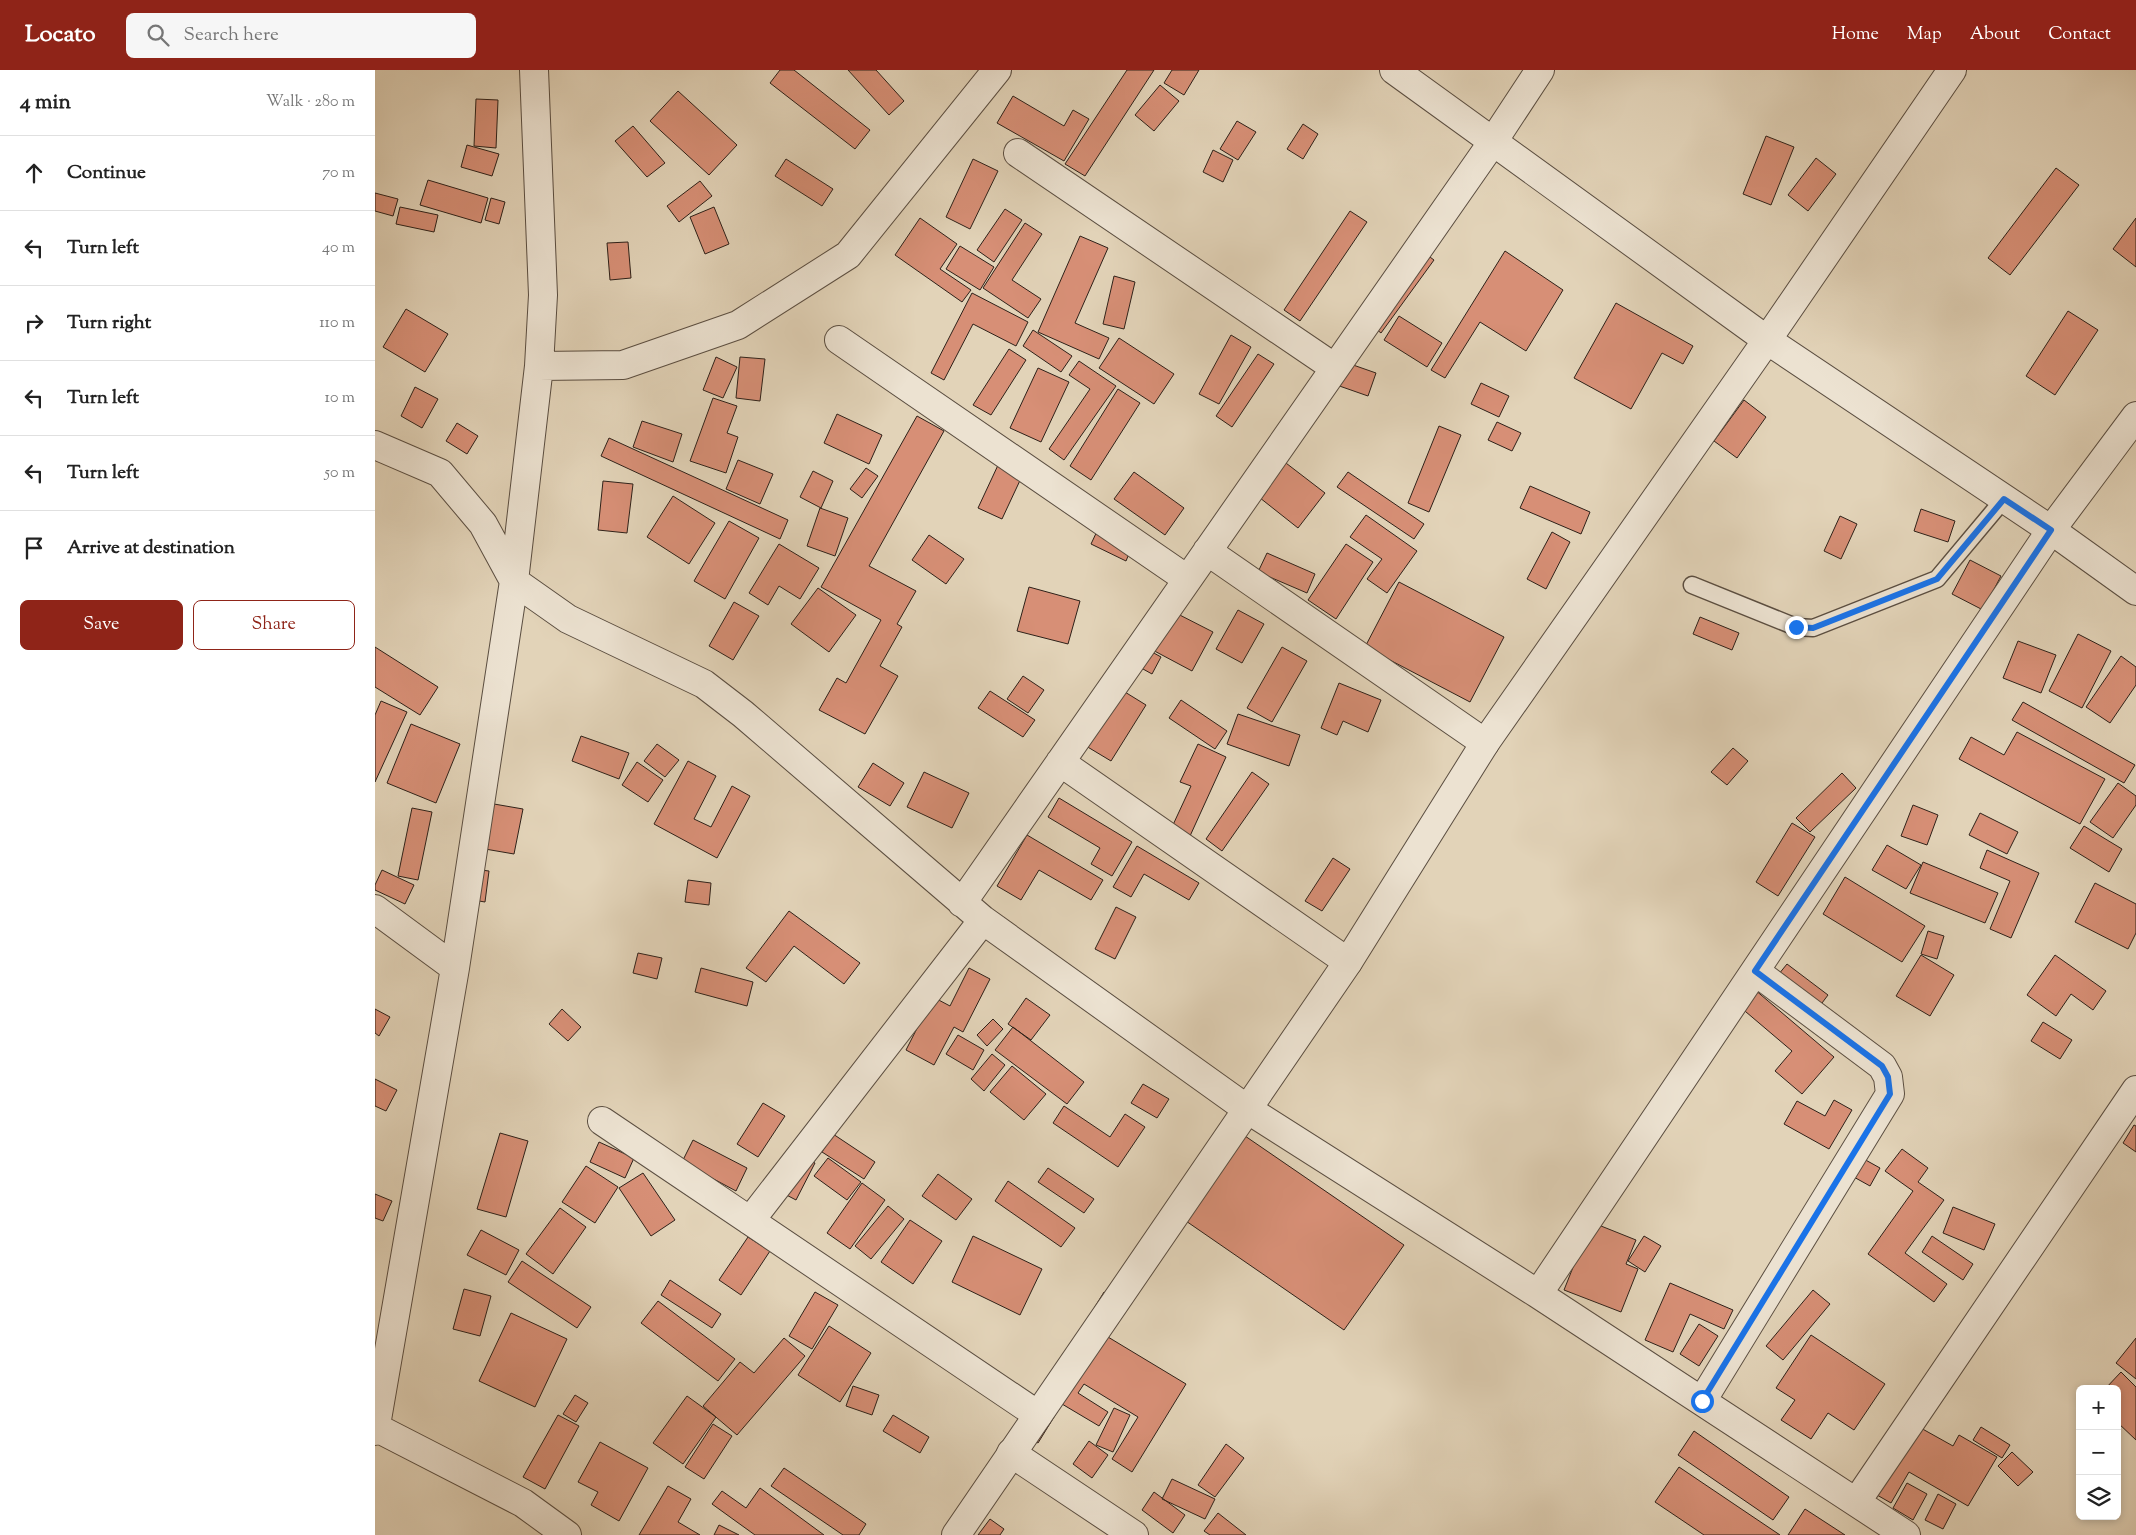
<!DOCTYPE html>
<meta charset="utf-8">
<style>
:root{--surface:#fff;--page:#f6f6f6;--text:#222;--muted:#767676;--line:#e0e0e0;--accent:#8f2418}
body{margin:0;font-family:"Sorts Mill Goudy",serif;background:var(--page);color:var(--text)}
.controls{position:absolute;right:15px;bottom:15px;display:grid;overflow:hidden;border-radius:8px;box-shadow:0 2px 8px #0003}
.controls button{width:45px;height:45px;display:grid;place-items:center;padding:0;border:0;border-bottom:1px solid var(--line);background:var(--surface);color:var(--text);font:25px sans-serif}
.stop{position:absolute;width:15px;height:15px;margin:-11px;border:4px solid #1a73e8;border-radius:50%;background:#fff}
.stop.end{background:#1a73e8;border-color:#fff;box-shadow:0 1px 5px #0008}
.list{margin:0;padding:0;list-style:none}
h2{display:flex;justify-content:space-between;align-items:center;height:65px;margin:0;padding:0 20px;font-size:21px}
h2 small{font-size:16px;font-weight:400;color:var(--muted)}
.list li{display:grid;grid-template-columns:32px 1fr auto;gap:15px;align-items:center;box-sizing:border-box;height:75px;padding:0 20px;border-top:1px solid var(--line)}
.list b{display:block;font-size:19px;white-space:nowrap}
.list em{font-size:16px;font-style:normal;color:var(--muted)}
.actions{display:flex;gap:10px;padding:15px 20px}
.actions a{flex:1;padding:11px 0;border:1px solid var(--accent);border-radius:8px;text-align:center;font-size:18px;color:var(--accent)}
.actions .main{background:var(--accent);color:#fff}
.icon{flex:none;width:28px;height:28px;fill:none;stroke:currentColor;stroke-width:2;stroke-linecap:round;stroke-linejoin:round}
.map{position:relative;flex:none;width:1761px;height:1465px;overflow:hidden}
header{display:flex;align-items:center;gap:30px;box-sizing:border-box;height:70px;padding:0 25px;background:var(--accent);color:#fff}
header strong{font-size:24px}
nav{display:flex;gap:28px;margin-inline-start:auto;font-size:18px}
.search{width:350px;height:45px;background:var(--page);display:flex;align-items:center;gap:12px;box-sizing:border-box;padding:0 18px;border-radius:8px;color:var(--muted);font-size:19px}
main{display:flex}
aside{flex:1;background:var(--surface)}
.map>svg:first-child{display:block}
.building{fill:#d78f76;stroke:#2e2119}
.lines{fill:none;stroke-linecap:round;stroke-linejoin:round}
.service-casing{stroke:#5b4e41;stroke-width:19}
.minor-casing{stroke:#5b4e41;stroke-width:30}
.tertiary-casing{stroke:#5b4e41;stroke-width:30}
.service{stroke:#ece2d1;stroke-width:16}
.minor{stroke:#ece2d1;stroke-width:28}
.tertiary{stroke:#ece2d1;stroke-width:28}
.route{stroke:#1a73e8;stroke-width:6}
</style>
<header>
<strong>Locato</strong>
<div class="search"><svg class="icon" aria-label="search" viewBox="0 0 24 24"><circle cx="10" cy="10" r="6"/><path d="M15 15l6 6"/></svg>Search here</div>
<nav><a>Home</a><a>Map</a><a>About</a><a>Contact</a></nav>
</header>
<main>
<aside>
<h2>4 min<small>Walk · 280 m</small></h2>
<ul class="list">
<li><svg class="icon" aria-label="ahead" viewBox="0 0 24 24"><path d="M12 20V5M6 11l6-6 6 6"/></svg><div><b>Continue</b></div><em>70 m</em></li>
<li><svg class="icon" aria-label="left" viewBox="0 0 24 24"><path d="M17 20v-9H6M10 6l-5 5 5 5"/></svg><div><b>Turn left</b></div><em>40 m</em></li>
<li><svg class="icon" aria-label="right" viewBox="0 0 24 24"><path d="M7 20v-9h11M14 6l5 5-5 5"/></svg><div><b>Turn right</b></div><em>110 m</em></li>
<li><svg class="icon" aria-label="left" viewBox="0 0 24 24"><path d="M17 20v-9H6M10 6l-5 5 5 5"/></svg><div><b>Turn left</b></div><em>10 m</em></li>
<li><svg class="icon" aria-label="left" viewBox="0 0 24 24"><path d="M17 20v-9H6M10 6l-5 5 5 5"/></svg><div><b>Turn left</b></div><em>50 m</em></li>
<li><svg class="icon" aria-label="arrive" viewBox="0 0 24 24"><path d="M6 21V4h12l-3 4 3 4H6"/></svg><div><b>Arrive at destination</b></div></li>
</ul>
<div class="actions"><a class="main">Save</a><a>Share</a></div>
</aside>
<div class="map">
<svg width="1761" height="1465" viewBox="0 0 1761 1465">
<rect width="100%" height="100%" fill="#e2d3b8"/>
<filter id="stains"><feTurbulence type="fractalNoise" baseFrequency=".004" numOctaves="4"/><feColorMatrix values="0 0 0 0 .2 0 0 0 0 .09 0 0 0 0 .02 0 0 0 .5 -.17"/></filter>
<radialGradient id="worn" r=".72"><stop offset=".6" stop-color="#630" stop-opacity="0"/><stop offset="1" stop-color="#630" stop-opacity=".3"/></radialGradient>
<!-- building -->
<path class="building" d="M405,0H419L495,60L480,79L395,13Z
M473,0H501L529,31L514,45Z
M752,0H779L710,106L690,94Z
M797,0H824L809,25L789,13Z
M785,15L804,31L779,61L760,45Z
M303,21L362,75L334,105L275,51Z
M638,26L689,56L698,40L714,49L689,91L622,53Z
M101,29L123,30L121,78L99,76Z
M862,51L881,62L863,90L845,79Z
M928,54L943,64L928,89L912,79Z
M258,56L290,93L272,107L240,71Z
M1391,66L1419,77L1396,135L1368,124Z
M92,75L124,84L117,106L86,97Z
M838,80L858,90L848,112L828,102Z
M1441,88L1461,104L1433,141L1413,125Z
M411,89L458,119L447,136L400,106Z
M598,89L623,101L595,159L571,147Z
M1681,98L1704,115L1635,205L1613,188Z
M53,110L113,128L106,153L45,135Z
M325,111L337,126L304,152L292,136Z
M0,123L23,129L18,146L0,141Z
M116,128L130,132L124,154L110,150Z
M25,137L63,145L59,162L21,154Z
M339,137L354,174L330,184L315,147Z
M630,139L647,150L619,192L602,180Z
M975,141L992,152L925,251L909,240Z
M545,148L582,174L565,199L596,220L587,232L520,185Z
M1761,148V197L1738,179Z
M650,153L667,164L637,210L666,229L653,248L608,218Z
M705,166L733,178L700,253L734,268L724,289L663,262Z
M253,172L256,208L235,210L232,173Z
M585,176L619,197L605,220L571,199Z
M1044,179L1059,190L1006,263L991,251Z
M1130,181L1188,220L1151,281L1105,252L1070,308L1056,300Z
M739,206L760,212L749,259L728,254Z
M597,223L653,252L641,276L598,254L569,310L556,303Z
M1241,233L1318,276L1308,294L1287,283L1256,339L1199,308Z
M31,239L73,264L50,302L8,277Z
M1693,241L1723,260L1680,325L1651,306Z
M1024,246L1067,273L1052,297L1009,270Z
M658,260L697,286L686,302L648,276Z
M856,265L876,277L844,334L824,324Z
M744,268L799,304L779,334L724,298Z
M634,279L651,290L616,345L598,335Z
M883,284L899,294L857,357L841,346Z
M341,287L362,297L348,328L328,320Z
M365,287L390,289L385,331L361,328Z
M961,289L1001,303L993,326L953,312Z
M704,291L741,316L689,390L674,379L715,319L694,305Z
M663,298L694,312L666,372L635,358Z
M1106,313L1134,326L1124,347L1096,334Z
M40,317L63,329L47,358L26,346Z
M743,319L765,333L716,410L695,396Z
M338,328L362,336L352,363L363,367L351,403L315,391Z
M1369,330L1391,347L1362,388L1339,371Z
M462,344L507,365L494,394L449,373Z
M542,346L569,361L494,496L541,521L522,554L527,557L505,596L523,606L490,664L444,640L462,608L471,613L506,550L446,517Z
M267,351L307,364L298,392L258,377Z
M1122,352L1146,363L1137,381L1113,370Z
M82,353L103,366L92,384L71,371Z
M1064,356L1086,365L1054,442L1033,433Z
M234,368L413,450L405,469L226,386Z
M363,390L398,404L385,434L351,419Z
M907,390L950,423L923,458L880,424Z
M624,393L648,404L627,449L603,438Z
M491,398L503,406L487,428L475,419Z
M438,401L458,411L446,438L425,427Z
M759,402L809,438L790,465L739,429Z
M973,402L1049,454L1039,469L962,417Z
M228,411L258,414L252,463L223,460Z
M1155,416L1215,442L1206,464L1145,438Z
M298,426L340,453L314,494L272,467Z
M445,438L473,448L460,486L432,476Z
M1546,439L1580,451L1573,472L1539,461Z
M991,445L1042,481L1012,523L992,509L1007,489L975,467Z
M1465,446L1482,454L1466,489L1449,481Z
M354,451L384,468L350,529L319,511Z
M724,457L758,474L751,491L716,474Z
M1177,462L1195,472L1171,519L1152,509Z
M554,465L589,489L571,514L537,490Z
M404,474L444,498L425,529L404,516L393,535L374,523Z
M971,474L998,492L961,549L933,530Z
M892,483L940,504L932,523L883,502Z
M1595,490L1626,506L1608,540L1577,524Z
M1024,512L1129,567L1095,632L990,577Z
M654,517L705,531L693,574L642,561Z
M443,518L481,545L454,582L416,554Z
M359,532L384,546L358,590L334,576Z
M793,539L838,562L817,601L772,577Z
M863,540L889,554L867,593L841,579Z
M1325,547L1364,563L1357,580L1318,564Z
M1703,564L1736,581L1707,638L1674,621Z
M1643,571L1681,585L1666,623L1628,608Z
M0,577L63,617L45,645L0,617Z
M768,577L786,587L777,604L759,594Z
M907,577L932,591L897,652L872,638Z
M1746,586L1761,597V615L1735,653L1711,637Z
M648,606L669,620L653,643L632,629Z
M964,613L1006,630L993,662L968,651L962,665L946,658Z
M745,619L771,635L736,691L711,676Z
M615,621L660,650L648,667L603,638Z
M806,630L852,661L840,679L794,648Z
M6,631L32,642L0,712V645Z
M1648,632L1760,695L1749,713L1637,650Z
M863,644L925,665L914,696L852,674Z
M36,654L85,674L61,733L12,713Z
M1642,662L1730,709L1705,754L1584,689L1596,667L1629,685Z
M206,666L254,683L244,709L197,691Z
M282,674L304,690L290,707L269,691Z
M823,674L851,687L815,766L797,757L816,716L805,712Z
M1358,678L1373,691L1352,715L1336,702Z
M313,691L341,706L319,749L336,757L357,716L375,726L342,788L279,754Z
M262,692L288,710L273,732L247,715Z
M498,693L529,713L515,736L483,717Z
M549,702L594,723L577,758L532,737Z
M877,702L894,714L847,781L831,769Z
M1467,703L1481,718L1435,762L1421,748Z
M1743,713L1761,726V735L1738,768L1715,752Z
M684,728L757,772L737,806L716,794L725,778L673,747Z
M119,734L148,739L139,784L110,779Z
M1538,735L1563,745L1552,775L1526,766Z
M37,738L57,742L43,810L23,806Z
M1605,743L1643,762L1632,784L1594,765Z
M1417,753L1440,767L1403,826L1381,812Z
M1709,756L1747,779L1734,802L1695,778Z
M652,765L728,810L716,830L664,800L646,830L622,816Z
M1512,775L1546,795L1531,819L1497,800Z
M762,776L824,813L814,830L769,804L756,827L738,817Z
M1612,780L1664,803L1636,868L1615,859L1635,811L1605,798Z
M958,788L975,799L947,841L930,831Z
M1548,792L1623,823L1610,853L1535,823Z
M90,798L114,801L110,832L86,828Z
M7,800L39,815L30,834L0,820V815Z
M1470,807L1550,856L1527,892L1448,844Z
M313,810L336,813L334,835L310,832Z
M1720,813L1761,834V863L1753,879L1700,852Z
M741,837L761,847L740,889L720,879Z
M414,841L485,893L469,914L419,876L391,912L371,898Z
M1553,861L1569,866L1562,889L1546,884Z
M263,883L287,888L282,909L258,903Z
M1546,885L1579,905L1555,946L1521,926Z
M1680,885L1731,921L1718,940L1696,924L1681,946L1652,925Z
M1412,894L1453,925L1441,941L1399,910Z
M326,898L378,912L372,936L320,922Z
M594,898L615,909L588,962L579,957L559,995L531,980L558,927L575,936Z
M1379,919L1459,987L1427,1024L1400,1001L1417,981L1364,936Z
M651,928L675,945L656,970L633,954Z
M0,939L15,947L4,966L0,963Z
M187,939L206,957L193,971L174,954Z
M618,949L628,959L612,976L602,965Z
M1668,952L1697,970L1685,989L1656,971Z
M638,957L709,1012L692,1034L620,980Z
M583,965L609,980L598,1000L571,984Z
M617,984L630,995L609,1021L596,1009Z
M637,996L671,1024L649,1050L615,1022Z
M0,1009L22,1020L11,1041L0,1036Z
M768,1014L794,1029L782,1048L756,1033Z
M1459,1030L1477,1040L1454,1079L1409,1054L1422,1031L1450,1046Z
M388,1033L410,1046L383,1087L362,1074Z
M689,1036L735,1067L750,1044L770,1057L743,1097L678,1053Z
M854,1055L1029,1175L969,1260L795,1140Z
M1759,1055L1761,1056V1082L1748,1073Z
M125,1063L153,1071L131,1147L102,1139Z
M458,1064L500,1092L489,1109L447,1082Z
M318,1070L372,1098L361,1121L307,1092Z
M224,1072L259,1088L250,1108L215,1092Z
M1527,1079L1553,1098L1543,1112L1569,1130L1530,1183L1572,1214L1559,1232L1493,1184L1538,1121L1510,1101Z
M421,1083L440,1093L421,1130L402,1120Z
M1478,1083L1505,1098L1495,1116L1468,1101Z
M453,1088L486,1112L472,1130L439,1106Z
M211,1096L243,1117L220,1153L187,1132Z
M673,1098L719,1129L709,1143L663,1112Z
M268,1103L300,1150L276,1166L244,1118Z
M563,1104L597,1129L581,1150L547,1126Z
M633,1111L700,1158L686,1177L620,1131Z
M487,1113L510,1130L475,1179L452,1163Z
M0,1124L17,1131L8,1151L0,1148Z
M513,1136L529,1149L496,1189L480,1176Z
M1578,1137L1620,1154L1609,1180L1568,1163Z
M185,1138L211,1157L178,1204L151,1184Z
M535,1150L567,1171L538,1214L506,1192Z
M1216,1152L1261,1170L1251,1194L1263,1199L1246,1242L1189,1220Z
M106,1160L144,1180L131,1205L92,1185Z
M598,1166L667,1199L645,1245L577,1212Z
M1269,1166L1286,1176L1270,1202L1253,1191Z
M1557,1166L1598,1194L1588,1210L1547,1182Z
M373,1167L395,1181L366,1225L344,1210Z
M147,1191L216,1237L202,1258L133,1212Z
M295,1210L346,1244L337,1258L286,1225Z
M1295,1213L1358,1240L1349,1259L1315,1244L1298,1282L1270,1270Z
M89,1219L116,1226L105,1266L78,1259Z
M1438,1220L1455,1234L1408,1290L1391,1276Z
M440,1222L463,1235L437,1279L414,1266Z
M729,1222L752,1236L733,1267L811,1314L757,1402L737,1389L763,1347L709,1314L703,1323L733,1342L724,1356L687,1334L663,1373L644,1361Z
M283,1231L360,1289L343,1311L266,1253Z
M136,1243L192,1269L160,1337L104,1311Z
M1324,1254L1343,1266L1324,1296L1305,1284Z
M454,1256L496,1283L465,1332L423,1305Z
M1436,1265L1510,1314L1479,1360L1453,1343L1436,1369L1406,1350L1420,1330L1401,1318Z
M409,1268L430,1286L362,1365L328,1336L365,1292L379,1303Z
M1761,1268V1309L1741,1293Z
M1746,1302L1761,1317V1370L1742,1352V1319H1730Z
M478,1316L504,1325L497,1345L471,1336Z
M200,1325L213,1333L201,1352L188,1344Z
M312,1326L341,1347L308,1394L278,1373Z
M739,1338L755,1345L738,1382L721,1375Z
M183,1345L204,1356L170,1419L148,1407Z
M518,1345L554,1367L545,1383L508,1361Z
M1535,1352L1578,1376L1584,1365L1622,1387L1593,1436L1534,1402L1516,1433L1495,1421Z
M338,1354L357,1366L329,1409L310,1397Z
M1606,1357L1635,1375L1627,1388L1598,1370Z
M1319,1361L1414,1427L1398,1450L1303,1385Z
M714,1371L733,1385L717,1408L698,1394Z
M225,1372L273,1398L244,1451L216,1435L223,1422L203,1412Z
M851,1374L869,1388L840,1427L823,1415Z
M1637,1382L1658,1402L1643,1416L1623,1396Z
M1304,1397L1405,1465H1329L1280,1432Z
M409,1398L491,1454L484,1465H468L396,1416Z
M797,1409L840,1429L830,1449L787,1429Z
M1532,1413L1552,1424L1538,1450L1518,1438Z
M293,1416L316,1429L303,1452L325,1465H264Z
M385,1418L449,1465H380L337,1434L347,1421L371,1438Z
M779,1422L810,1445L798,1463L767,1440Z
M1563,1424L1581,1434L1568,1459L1550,1450Z
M1430,1439L1470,1465H1413Z
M843,1443L871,1465H835L829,1461Z
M615,1449L629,1459L625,1465H603Z
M344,1455L364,1465H339Z"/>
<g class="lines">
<!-- service casing -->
<g class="service-casing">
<path id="service" d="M1317,515L1421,557L1438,558L1562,509L1629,429"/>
</g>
<!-- minor casing -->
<g class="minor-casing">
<path id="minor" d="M643,83L960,298
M464,270L812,509
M164,296L248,295L363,255L473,185L622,0
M0,375L65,403L108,454L139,511L193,549L329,614L368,644L608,850L872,1039L1163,1224L1531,1465
M832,481L1110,673
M685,692L973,892
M587,833L1117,73L1165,0
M0,839L80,898
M227,1051L663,1345
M375,1151L608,850
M1163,1224L1676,460L1761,346
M1327,1331L1515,1024L1513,1007L1507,996L1380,901
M0,1357L148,1433L192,1465
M0,1361L80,898L139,511L164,296L168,225L159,0
M636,1383L759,1465
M1482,1431L1761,1020"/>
</g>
<!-- tertiary casing -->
<g class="tertiary-casing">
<path id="tertiary" d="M1019,0L1392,270L1676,460L1761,521
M581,1465L973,892L1110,673L1392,270L1577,0"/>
</g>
<!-- service -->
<use href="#service" class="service"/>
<!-- minor -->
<use href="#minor" class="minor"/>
<!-- tertiary -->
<use href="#tertiary" class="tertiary"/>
</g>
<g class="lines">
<!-- route -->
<path class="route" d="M1327,1331L1515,1024L1513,1007L1507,996L1380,901L1676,460L1629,429L1562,509L1438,558L1421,557"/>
</g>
<rect width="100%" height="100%" filter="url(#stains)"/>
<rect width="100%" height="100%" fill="url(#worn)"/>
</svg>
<div class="controls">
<button>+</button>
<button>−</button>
<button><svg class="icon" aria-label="layers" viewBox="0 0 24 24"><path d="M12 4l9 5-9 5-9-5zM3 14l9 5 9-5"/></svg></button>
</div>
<div class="stop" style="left:1327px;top:1331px"></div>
<div class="stop end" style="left:1421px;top:557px"></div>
</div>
</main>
